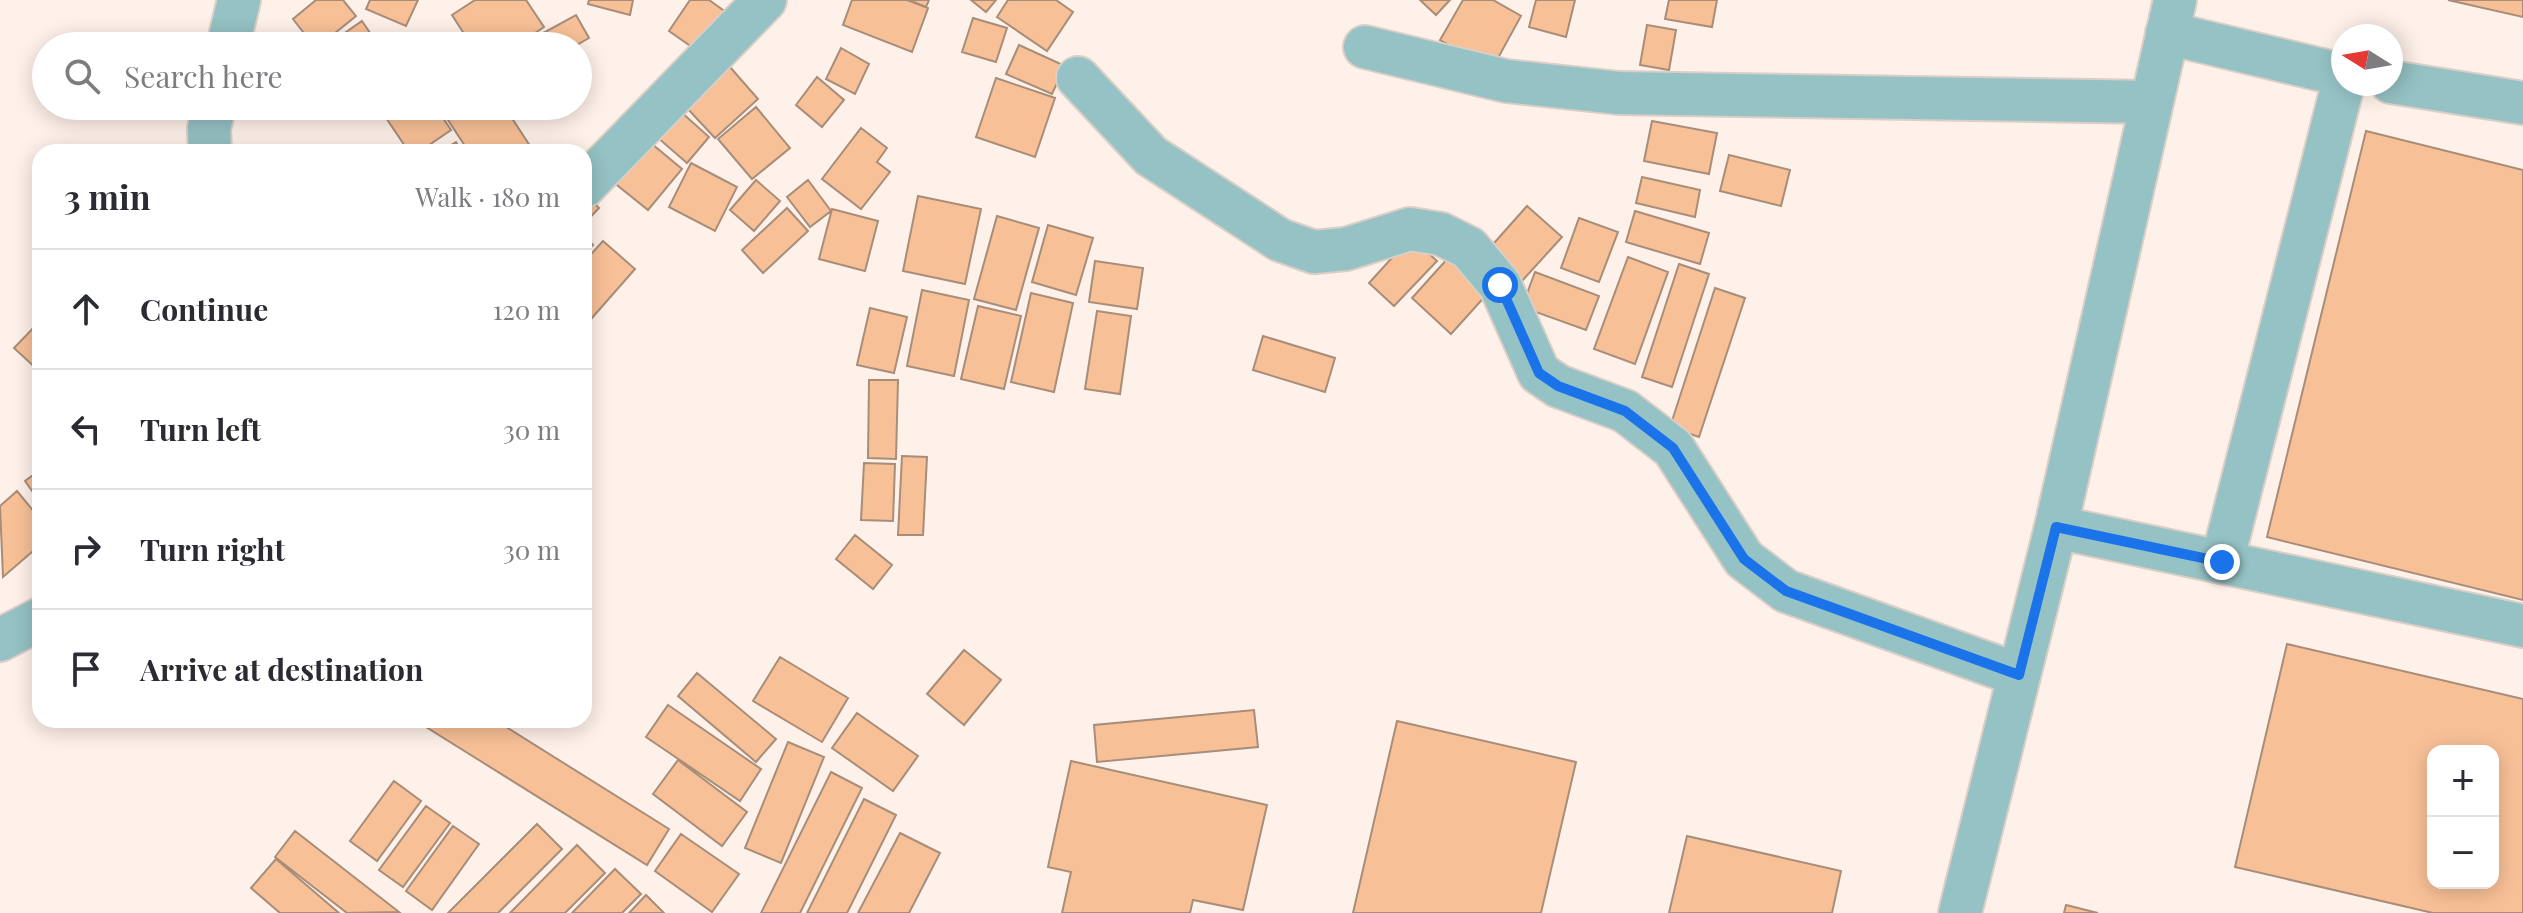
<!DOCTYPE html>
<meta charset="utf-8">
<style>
:root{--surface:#fff;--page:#f2f2f3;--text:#2b2b33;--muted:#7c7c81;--line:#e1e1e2}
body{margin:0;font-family:"Playfair Display",serif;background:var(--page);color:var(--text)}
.controls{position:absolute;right:24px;bottom:24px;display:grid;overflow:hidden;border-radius:16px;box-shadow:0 4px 20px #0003}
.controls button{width:72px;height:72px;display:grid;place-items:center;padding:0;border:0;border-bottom:2px solid var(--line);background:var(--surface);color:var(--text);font:40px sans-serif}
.compass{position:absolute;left:2331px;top:24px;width:72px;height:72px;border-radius:50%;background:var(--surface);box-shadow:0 4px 20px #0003;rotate:281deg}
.stop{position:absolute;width:24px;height:24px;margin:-18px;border:6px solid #1a73e8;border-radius:50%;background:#fff}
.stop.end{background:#1a73e8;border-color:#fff;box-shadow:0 2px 8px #0008}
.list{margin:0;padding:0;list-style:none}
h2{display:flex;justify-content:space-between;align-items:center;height:104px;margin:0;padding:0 32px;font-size:34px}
h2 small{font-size:26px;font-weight:400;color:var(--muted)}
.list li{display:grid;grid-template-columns:52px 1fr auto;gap:24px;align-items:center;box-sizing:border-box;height:120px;padding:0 32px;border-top:2px solid var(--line)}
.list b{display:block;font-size:30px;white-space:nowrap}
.list em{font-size:26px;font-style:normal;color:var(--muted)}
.icon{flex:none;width:44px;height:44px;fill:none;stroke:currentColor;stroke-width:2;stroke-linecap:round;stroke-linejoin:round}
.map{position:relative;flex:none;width:2523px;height:913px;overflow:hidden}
.search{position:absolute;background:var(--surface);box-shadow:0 4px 20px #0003;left:32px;top:32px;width:560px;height:88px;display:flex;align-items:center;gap:20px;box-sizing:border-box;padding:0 28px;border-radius:44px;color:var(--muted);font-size:30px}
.panel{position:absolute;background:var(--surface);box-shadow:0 4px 20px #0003;left:32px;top:144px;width:560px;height:584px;border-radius:24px}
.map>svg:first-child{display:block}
.building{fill:#f8c097;stroke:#a88d79;stroke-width:2;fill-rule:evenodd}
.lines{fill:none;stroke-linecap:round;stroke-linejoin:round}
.minor-casing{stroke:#dbcec6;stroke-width:46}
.minor{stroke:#95c2c4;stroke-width:42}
.route{stroke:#1a73e8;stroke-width:10}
</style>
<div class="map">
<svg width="2523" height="913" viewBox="0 0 2523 913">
<rect width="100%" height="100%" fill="#fef1e9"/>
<!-- building -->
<path class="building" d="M316,0H343L356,16L319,46H314L293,19Z
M370,0H418L406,26L366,9Z
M475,0H526L544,27L516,46H472L452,15Z
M589,0H633L630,15L588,4Z
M690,0H709L730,15L702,54L669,31Z
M852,0H907L928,8L912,52L843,25Z
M909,0H929L926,7Z
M971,0H996L986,12Z
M1008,0H1056L1073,12L1047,51L997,17Z
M1420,0H1450L1436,15Z
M1463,0H1493L1521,16L1492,69L1440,40Z
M1536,0H1575L1566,37L1529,27Z
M1669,0H1717L1712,27L1665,19Z
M2448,0H2523V17Z
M576,15L589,38L575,46H541L536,37Z
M973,18L1007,28L996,62L962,52Z
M362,21L379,46H326Z
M1647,25L1676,30L1669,70L1640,65Z
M1019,45L1065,66L1052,94L1006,74Z
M841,48L869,64L855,94L826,79Z
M730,67L758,99L715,138L686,107Z
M817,77L844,100L822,127L796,105Z
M996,78L1055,98L1035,157L976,137Z
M378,106H435L451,130L419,152H409Z
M470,106H504L534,152H469L448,120Z
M756,107L790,148L752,179L718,139Z
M680,111L709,137L687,163L657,137Z
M1652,121L1717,133L1709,174L1644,161Z
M861,128L887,148L877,162L890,172L861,209L822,179Z
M2366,131L2523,170V600L2267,537Z
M646,139L682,169L648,210L612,181Z
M456,142L462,152H439Z
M1729,155L1790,170L1781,206L1720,191Z
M691,163L737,187L715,231L669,207Z
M1642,177L1700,190L1695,217L1636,203Z
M756,180L780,201L754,231L730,210Z
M808,180L831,211L810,227L787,197Z
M586,195L599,208L584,224V197Z
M918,196L981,209L965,284L903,271Z
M1527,206L1562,237L1522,281L1487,251Z
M787,208L808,231L763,273L742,250Z
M832,209L878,221L865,271L819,259Z
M1635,211L1709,233L1700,264L1626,242Z
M997,216L1039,228L1016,310L974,299Z
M1579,218L1618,232L1599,282L1561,268Z
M1048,225L1093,238L1076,295L1032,282Z
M584,235L593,245L584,254Z
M1411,237L1437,261L1394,306L1369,283Z
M603,241L635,269L584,327V262Z
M1449,257L1488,293L1451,334L1412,298Z
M1628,257L1668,272L1635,364L1594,349Z
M1095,261L1143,268L1137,309L1089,302Z
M1679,264L1709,274L1672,387L1642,377Z
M1535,272L1599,296L1586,330L1522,307Z
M1715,288L1745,298L1699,437L1670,427Z
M922,290L969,300L954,376L907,366Z
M1031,293L1073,303L1054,392L1011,382Z
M978,306L1021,316L1004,389L961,379Z
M870,308L907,317L894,373L857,365Z
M1097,311L1131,316L1120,394L1085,389Z
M40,321V372L14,348Z
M1263,336L1335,358L1325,392L1253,370Z
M869,380H898L896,459L868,458Z
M902,456L927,457L923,535H898Z
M864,463L895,464L893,521L861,520Z
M40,470V502L25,481Z
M17,491L40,519V545L3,577L0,506Z
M855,535L892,565L873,589L836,559Z
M2287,644L2523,699V913H2433L2235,867ZM2433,751H2493V883H2433Z
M964,650L1001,680L964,725L927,694Z
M780,657L848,698L822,742L753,701Z
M697,673L776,739L756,762L678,696Z
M668,705L761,769L740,801L646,737Z
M1254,710L1258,747L1097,762L1094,725Z
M857,713L918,756L893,791L832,748Z
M431,720H495L669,829L647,865L426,727Z
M1397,721L1576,762L1541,913H1353Z
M788,742L824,757L781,863L745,848Z
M678,760L747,812L722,846L653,794Z
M1071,761L1267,805L1243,910L1193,900L1190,913H1062L1071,872L1048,867Z
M831,772L862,788L800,913H761Z
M394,781L421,801L377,861L350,841Z
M864,799L896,815L847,913H807Z
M426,806L450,823L403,887L379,870Z
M537,824L562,849L498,913H448Z
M453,826L479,844L432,910L406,891Z
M295,831L399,912L347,913L275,857Z
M900,833L940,853L909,913H858Z
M681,834L739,874L712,912L655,871Z
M1687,836L1841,871L1832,913H1669Z
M577,845L605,873L565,913H510Z
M276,859L339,913H280L251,888Z
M615,869L641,894L622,913H572Z
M646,895L664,913H629Z
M2066,905L2098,913H2064Z"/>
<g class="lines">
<!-- minor casing -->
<g class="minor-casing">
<path id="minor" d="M2167,33L2343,75
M228,46L239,0
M1365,47L1506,81L1619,93L2151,102
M1078,78L1151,156L1280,240L1314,252L1346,249L1410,229L1441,234L1469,248L1500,285L1539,373L1558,386L1625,411L1673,448L1744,559L1786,591L2019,675
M2391,82L2523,103
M210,152L209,129L214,106
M584,186L765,0
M2056,527L2523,626
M2222,562L2343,84
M0,640L40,619
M1960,913L2056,527L2175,0"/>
</g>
<!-- minor -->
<use href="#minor" class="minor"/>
</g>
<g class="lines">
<!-- route -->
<path class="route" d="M1500,285L1539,373L1558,386L1625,411L1673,448L1744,559L1786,591L2019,675L2056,527L2222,562"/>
</g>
</svg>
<div class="controls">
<button>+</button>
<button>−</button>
</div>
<svg class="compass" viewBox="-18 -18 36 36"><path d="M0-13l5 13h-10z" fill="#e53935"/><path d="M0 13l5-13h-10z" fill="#7c7c81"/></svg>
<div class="stop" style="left:1500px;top:285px"></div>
<div class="stop end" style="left:2222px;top:562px"></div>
<div class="search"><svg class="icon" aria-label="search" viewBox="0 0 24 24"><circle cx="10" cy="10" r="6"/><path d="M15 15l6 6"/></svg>Search here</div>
<section class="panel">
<h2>3 min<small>Walk · 180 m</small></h2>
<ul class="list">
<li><svg class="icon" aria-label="ahead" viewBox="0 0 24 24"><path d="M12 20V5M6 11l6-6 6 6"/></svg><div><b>Continue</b></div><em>120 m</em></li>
<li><svg class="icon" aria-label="left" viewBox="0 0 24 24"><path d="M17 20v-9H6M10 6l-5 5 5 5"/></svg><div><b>Turn left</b></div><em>30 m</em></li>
<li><svg class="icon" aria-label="right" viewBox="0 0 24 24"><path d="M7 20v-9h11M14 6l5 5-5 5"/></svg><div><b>Turn right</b></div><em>30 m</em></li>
<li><svg class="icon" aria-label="arrive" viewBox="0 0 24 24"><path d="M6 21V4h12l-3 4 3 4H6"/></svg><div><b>Arrive at destination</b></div></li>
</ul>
</section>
</div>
